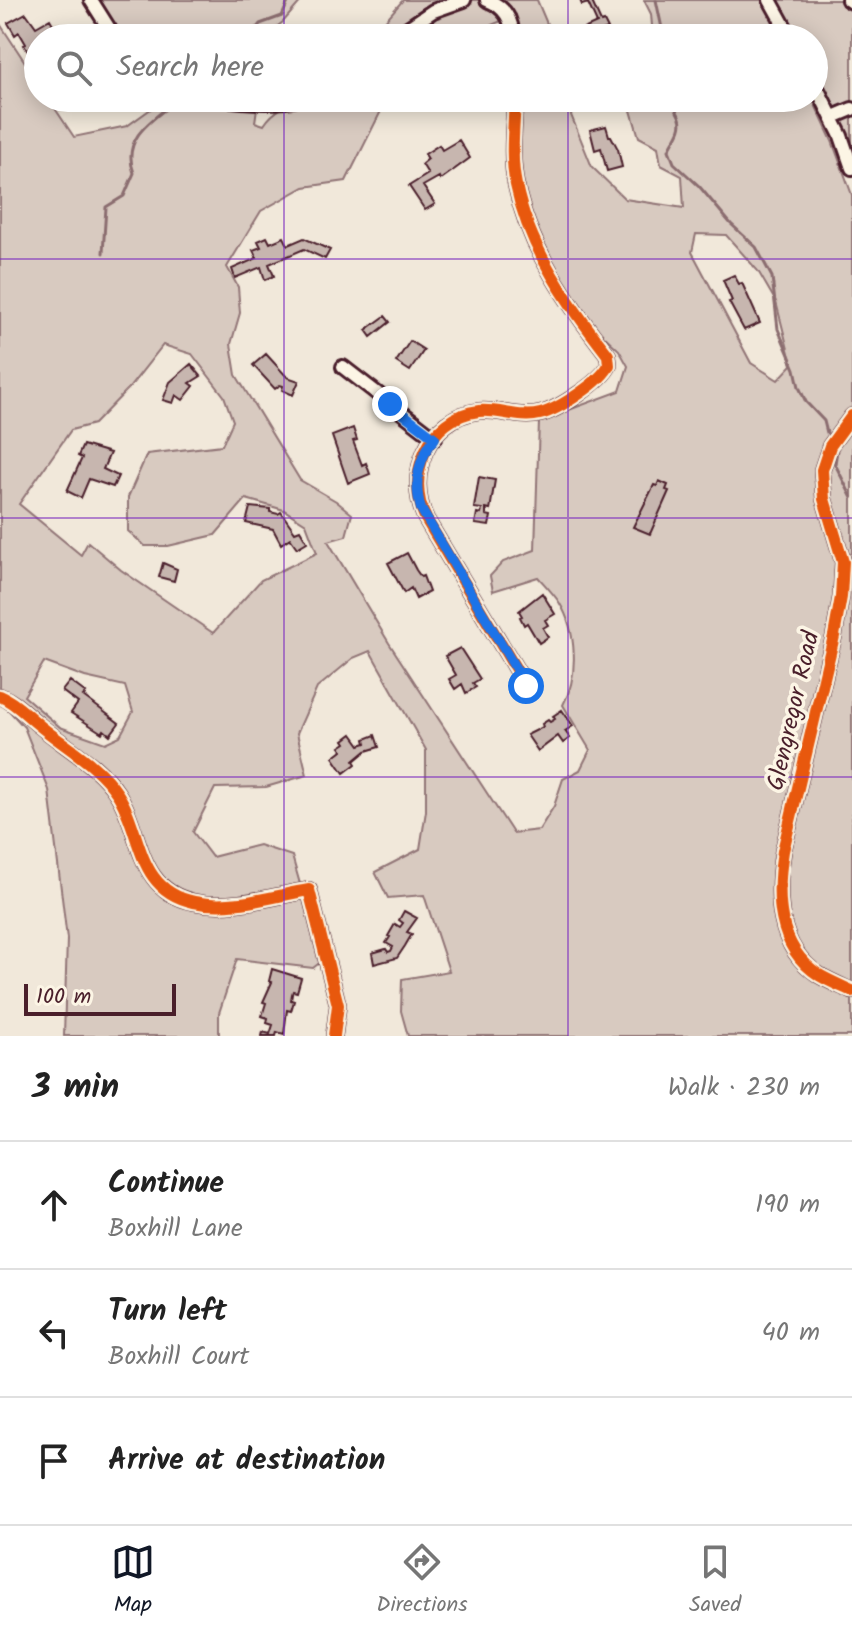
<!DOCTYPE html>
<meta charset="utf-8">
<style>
:root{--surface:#fff;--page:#f2f2f2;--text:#222;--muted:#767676;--line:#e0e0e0;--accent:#111827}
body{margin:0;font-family:Kalam,sans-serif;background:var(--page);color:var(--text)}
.scale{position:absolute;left:24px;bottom:20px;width:152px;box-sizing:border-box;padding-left:8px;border:4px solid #4a1f2b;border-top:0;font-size:22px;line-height:28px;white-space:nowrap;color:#4a1f2b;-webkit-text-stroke:6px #fcf5e5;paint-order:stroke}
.stop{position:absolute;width:24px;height:24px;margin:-18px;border:6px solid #1a73e8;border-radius:50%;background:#fff}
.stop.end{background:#1a73e8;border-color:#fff;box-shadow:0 2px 8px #0008}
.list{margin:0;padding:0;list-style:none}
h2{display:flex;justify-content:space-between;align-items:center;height:104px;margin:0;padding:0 32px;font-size:34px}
h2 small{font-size:26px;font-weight:400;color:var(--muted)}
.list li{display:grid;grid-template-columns:52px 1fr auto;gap:24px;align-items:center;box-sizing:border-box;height:128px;padding:0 32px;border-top:2px solid var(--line)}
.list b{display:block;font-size:30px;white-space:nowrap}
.list p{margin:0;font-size:26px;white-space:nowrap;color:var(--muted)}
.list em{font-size:26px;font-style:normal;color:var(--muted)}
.icon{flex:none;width:44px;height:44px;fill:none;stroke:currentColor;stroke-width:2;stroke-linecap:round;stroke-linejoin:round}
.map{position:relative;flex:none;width:852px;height:1036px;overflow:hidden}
.search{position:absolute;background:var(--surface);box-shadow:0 4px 20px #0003;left:24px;right:24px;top:24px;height:88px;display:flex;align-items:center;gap:20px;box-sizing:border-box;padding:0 28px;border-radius:44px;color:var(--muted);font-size:30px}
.sheet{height:488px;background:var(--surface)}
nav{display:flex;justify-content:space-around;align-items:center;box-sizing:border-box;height:112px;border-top:2px solid var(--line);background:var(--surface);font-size:22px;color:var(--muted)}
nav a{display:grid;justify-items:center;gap:4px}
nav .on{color:var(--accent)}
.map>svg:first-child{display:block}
.green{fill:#d8cac0;stroke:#917476;stroke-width:2;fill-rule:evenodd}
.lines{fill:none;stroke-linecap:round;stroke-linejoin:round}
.stream{stroke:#8b6d6f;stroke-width:3}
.building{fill:#c7b6af;stroke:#4a1f2b;stroke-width:2}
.minor-casing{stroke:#4a1f2b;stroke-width:18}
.minor{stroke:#fcf5e5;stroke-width:12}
.cycleway-casing{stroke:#fcf5e5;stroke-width:17}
.cycleway{stroke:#e8590c;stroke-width:12}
.route{stroke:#1a73e8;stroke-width:10}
.grid{fill:none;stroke:#7b2cbf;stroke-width:2;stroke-opacity:0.55}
.labels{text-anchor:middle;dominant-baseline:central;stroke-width:7;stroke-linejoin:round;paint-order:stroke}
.street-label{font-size:24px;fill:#4a1f2b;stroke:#fcf5e5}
</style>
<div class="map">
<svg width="852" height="1036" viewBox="0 0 852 1036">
<rect width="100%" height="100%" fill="#f1e8da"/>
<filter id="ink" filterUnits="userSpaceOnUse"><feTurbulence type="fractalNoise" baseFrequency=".0125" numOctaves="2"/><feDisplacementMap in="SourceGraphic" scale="16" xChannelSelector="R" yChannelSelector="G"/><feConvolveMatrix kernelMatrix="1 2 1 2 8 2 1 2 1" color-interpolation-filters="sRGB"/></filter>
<g filter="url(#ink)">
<!-- green -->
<path class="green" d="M95,0H302L283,22L262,38H121Z
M403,0H537L553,38H519L516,15L460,38H370Z
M644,0H765L784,38H653L651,14Z
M778,0H852V163L841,136L843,122L814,68V38H798Z
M0,24L38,82V98H48L74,137L127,126L166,98L247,105L257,108L255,122L264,125C288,87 351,98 391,98L382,109L346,181L304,187L261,211L227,267L238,287L240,313L231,344L236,375L300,480L336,501L352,514L346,536L328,541L389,643L513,833L539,830L554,806L563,779L580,770L590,750L563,705C579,676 577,631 559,602C553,593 545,585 538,577L493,591L490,576L503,562L535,550L539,421L620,391L628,366L619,350L582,315L538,235L521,186L517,154L521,98H567V105L592,167L625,199L684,208L682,176L661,165L658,147L639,137L630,107L609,98H812L832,141L852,195V1036H408L401,1011L402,979L449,971L424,895L388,898L375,872L420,849L426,811V750L370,651L353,658L317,688L297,733L307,775L266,787L215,788L193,832L212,857L259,845L292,856L322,961L313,968L237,959L219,1013V1036H64L67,939L49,790L24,727L3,704H0ZM696,234L726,235L758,271L776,302L792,365L778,380L751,363L692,252ZM163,345L192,354L224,396L233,421L222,445L147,454L128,497V531L145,546H168L215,535L246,499L284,510L306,524L317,553L261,580L213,633L121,570L88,542L81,555L19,504L71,430L94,424L129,388ZM44,662L85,677L125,686L133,712L120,736L105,743L60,727L24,696Z"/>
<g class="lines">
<!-- stream -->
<path class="stream" d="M656,0L664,38
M249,38L260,24L282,16L289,0
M673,98C673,107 677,110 680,118C684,129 673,140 669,150L674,163L699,186L731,224L756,247L772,277L778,329L795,369L799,387L806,402L824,421L827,433
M103,253L106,207L124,196L134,173C120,136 156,118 179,98
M837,450L835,464L852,498"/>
</g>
<!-- building -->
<path class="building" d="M580,0H596L592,2L601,22L604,21L608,29L600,32L602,35L582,38L579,31L597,23L588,3L582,5Z
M26,13L36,27L50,19L61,38H38V69L36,70L28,58L31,57L24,45L26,44L19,32L15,35L8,23Z
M606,126L609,136H611L618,149L622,167L607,171L601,148L595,150L590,130Z
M459,140L470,158L440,180L439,177L423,186L435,204L425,210L409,186L428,174L422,164L428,159L425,154L439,145L442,150Z
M267,237L270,243L284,237L288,245L304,238L330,250L325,259L304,249L269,264L274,276L265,280L261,267L235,278L232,269L257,258L253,250L261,247L258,241Z
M734,275L739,284L742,283L760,323L744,330L729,302L732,301L723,280Z
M385,316L390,322L371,337L366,330Z
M410,341L424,350L410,371L396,362Z
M266,354L287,377L299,381L293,395L282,390L283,386L280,385L275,389L253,365Z
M191,364L201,376L190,383L194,386L183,400L176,395L173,403L163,400L170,382Z
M353,428L357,440L353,441L362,465L366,463L370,474L348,483L332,436Z
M83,445L110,453L103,469L118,476L113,487L89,479L81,498L67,491L82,458L78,456Z
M479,477L495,480L490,510L486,509V515L491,516L489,526L475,524L477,513L481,514L482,509L474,508Z
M659,481L668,485L666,490L669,491L650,534L633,527L654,485L657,486Z
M250,507L270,509V512L278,514L281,512L295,532L300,530L307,542L297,548L290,538L281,544L273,529L246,523Z
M407,553L416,570L421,577L423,576L429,592L416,599L411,588L404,593L388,563Z
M163,563L177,569L174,581L159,577Z
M542,593L555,614L545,620L548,625L543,628L548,637L539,643L527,623L524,625L520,617L522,616L519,611Z
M460,648L480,679L473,683L476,687L466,693L462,684L455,689L449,679L456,675L445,656Z
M70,681L86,693L83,696L119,723L110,735L104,730L102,733L71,713L78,703L62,691Z
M562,710L573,726L565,731L570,738L563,743L558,736L538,751L527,735L543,727L542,724L548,720L550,722L555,719L553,716Z
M352,734L360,745L366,743L365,739L375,735L379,747L366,751L354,761L356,764L344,773L333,757L342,750L340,747L346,743L344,740Z
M404,911L417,918L407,932L412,934L405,946L397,958L374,964L372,953L386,949L388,952L391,951L393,947L386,943L390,937L388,936L395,924L400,927L403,923L399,920Z
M272,969L301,978L297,992L293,991L292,994L291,1000L294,1001L291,1011L287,1010L284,1034L277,1032L276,1036H262L263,1032L270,1034L273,1025L267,1023L268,1018L262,1016L266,1003L263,1002L272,982L269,981Z"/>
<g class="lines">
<!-- minor casing -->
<g class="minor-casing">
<path id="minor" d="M91,0L115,38
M487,0C505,7 512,19 513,38
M770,0L791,38
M848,0L852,2
M393,38L433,11L464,0
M814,82L841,136L852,168
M217,98C244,102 275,105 301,98
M515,98C514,127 510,157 516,185C529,249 569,305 608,355L609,365C602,381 558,410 540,414C520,419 499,409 479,411C427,417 405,476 426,519L526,686
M833,117L852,109
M343,367L435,438
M852,416L830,446L822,470L824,499L843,562L841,597L834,636L783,851C776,895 776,947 819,975C829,981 841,986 852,991
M0,696C15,702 26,715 39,725C65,747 98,764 117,793C143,832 135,890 194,902C231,910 273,896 309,890L338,1005L334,1036"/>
</g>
<!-- minor -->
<use href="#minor" class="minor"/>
<!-- cycleway casing -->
<g class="cycleway-casing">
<path id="cycleway" d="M515,98C514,127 510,157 516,185C529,249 569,305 608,355L609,365C602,381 558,410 540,414C520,419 499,409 479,411C427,417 405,476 426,519L526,686
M852,416L830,446L822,470L824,499L843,562L841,597L834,636L783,851C776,895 776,947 819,975C829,981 841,986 852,991
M0,696C15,702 26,715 39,725C65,747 98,764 117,793C143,832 135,890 194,902C231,910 273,896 309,890L338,1005L334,1036"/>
</g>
<!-- cycleway -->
<use href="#cycleway" class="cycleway"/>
</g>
</g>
<g class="lines" filter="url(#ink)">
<!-- route -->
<path class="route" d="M390,404L435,438C418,459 413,482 421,509L526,686"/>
</g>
<!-- grid -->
<path class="grid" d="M284,0V38M568,0V38M284,98V1036M568,98V1036M0,259H852M0,518H852M0,777H852"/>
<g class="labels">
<!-- street labels -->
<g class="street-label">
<text transform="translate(794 711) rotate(-77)">Glengregor Road</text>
</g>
</g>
</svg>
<div class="scale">100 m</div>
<div class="stop" style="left:526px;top:686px"></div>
<div class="stop end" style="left:390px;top:404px"></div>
<div class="search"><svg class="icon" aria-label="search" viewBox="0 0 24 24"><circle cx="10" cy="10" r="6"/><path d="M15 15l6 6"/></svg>Search here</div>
</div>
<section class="sheet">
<h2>3 min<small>Walk · 230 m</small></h2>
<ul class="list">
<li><svg class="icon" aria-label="ahead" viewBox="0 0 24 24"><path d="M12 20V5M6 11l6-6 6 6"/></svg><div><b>Continue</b><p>Boxhill Lane</p></div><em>190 m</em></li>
<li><svg class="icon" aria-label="left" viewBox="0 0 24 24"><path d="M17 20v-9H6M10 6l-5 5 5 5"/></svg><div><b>Turn left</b><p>Boxhill Court</p></div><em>40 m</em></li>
<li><svg class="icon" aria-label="arrive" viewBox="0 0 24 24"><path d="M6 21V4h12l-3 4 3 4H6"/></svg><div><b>Arrive at destination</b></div></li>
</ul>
</section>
<nav>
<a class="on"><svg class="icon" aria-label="map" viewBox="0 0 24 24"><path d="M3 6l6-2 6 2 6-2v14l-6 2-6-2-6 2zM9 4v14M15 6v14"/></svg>Map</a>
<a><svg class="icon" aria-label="directions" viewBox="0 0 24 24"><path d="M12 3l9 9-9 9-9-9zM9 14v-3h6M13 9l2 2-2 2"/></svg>Directions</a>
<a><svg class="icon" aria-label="saved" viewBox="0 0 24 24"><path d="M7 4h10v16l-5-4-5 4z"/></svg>Saved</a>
</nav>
